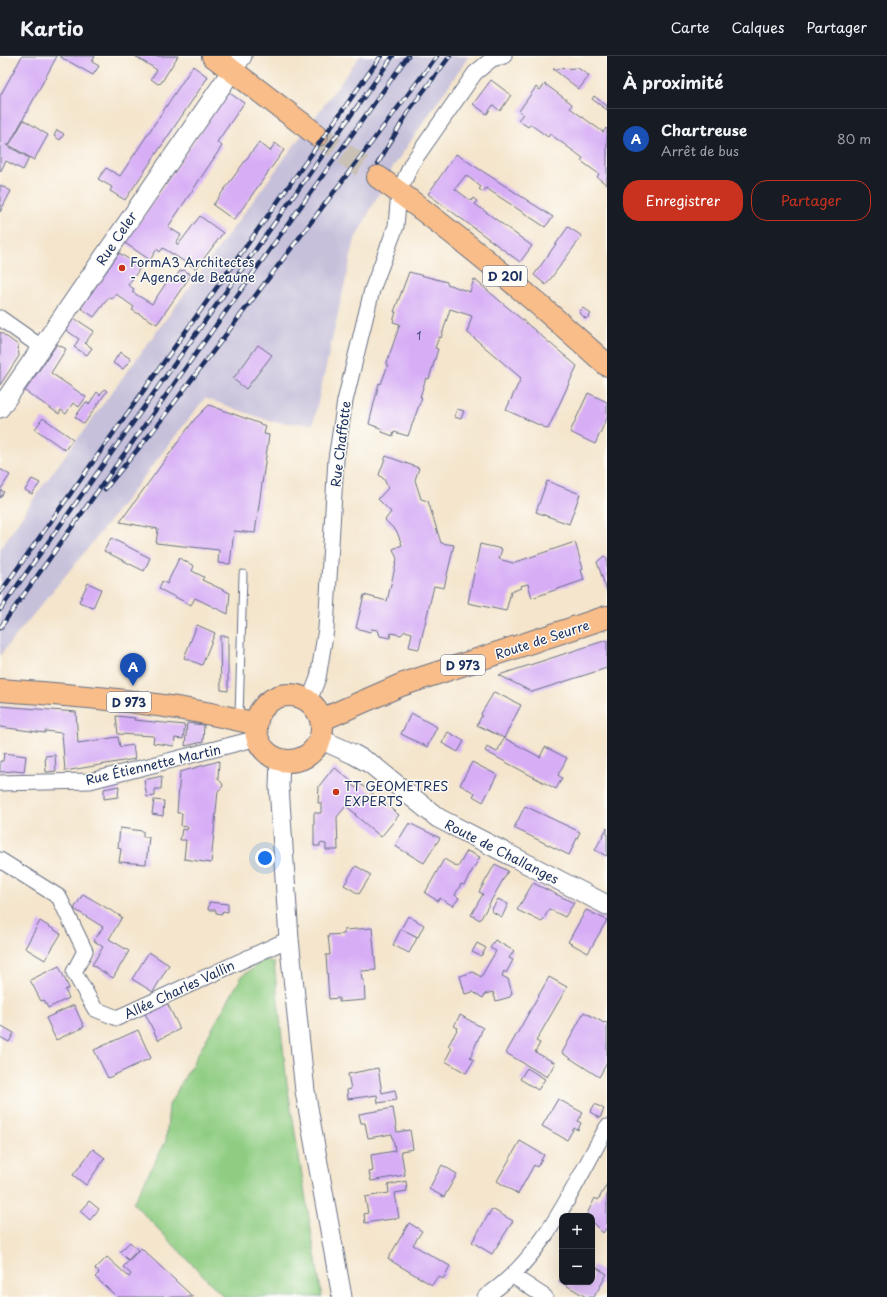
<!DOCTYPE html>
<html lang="fr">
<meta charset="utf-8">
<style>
:root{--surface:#171b24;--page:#242831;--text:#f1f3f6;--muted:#9ea1a6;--line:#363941;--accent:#c8321e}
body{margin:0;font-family:"Playpen Sans",sans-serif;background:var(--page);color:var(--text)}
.controls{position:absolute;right:12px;bottom:12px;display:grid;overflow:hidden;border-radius:8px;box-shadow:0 4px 16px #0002}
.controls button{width:36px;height:36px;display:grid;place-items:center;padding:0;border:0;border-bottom:1px solid var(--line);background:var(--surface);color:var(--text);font:20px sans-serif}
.you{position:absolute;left:265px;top:802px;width:14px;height:14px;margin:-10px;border:3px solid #fff;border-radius:50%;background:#1a73e8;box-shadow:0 0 0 6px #1a73e833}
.badge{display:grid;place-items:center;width:26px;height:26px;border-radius:50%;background:var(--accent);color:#fff;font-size:13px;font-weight:700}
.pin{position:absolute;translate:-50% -33px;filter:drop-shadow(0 1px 2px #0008)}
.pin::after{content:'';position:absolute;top:21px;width:14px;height:12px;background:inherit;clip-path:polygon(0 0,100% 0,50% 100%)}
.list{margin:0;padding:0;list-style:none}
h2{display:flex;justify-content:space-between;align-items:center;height:52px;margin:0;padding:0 16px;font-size:17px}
h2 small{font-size:13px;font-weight:400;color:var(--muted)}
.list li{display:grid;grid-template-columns:26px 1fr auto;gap:12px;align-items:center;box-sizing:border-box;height:60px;padding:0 16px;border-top:1px solid var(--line)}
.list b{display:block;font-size:15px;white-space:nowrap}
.list p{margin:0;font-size:13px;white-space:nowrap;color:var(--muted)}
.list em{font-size:13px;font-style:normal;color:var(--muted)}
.actions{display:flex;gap:8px;padding:12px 16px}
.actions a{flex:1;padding:9px 0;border:1px solid var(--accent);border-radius:16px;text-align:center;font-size:14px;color:var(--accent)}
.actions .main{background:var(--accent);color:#fff}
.map{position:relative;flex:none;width:607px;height:1241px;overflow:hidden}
header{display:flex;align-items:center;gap:24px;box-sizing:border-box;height:56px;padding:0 20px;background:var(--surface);border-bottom:1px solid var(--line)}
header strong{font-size:19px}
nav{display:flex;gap:22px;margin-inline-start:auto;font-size:14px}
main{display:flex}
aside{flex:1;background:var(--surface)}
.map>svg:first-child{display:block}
.industrial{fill:#c6c0da}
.green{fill:#90cd83;stroke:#567e70}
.building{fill:#d7aef6}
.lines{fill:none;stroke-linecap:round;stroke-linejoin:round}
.primary-tunnel{stroke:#c9c1b6;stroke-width:22;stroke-dasharray:22 11;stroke-linecap:butt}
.service-casing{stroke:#676f84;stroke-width:9}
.minor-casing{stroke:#676f84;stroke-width:17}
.tertiary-casing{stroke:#676f84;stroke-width:21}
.primary-casing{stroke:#676f84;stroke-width:24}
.service{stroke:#fff;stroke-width:7}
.minor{stroke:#fff;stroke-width:15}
.tertiary{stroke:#fff;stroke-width:19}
.primary{stroke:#f8bd89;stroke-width:22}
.rail-casing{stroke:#1b2f5e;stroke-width:4.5}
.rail{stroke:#fdfcf7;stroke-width:3;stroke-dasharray:9;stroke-linecap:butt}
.poi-dot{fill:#c8321e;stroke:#fdfcf7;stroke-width:1.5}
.labels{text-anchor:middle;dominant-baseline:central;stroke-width:3;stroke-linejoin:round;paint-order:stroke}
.number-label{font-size:11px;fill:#4a4f84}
.shield{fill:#fdfcf7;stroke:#5f6c8c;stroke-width:1}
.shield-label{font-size:12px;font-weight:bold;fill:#1b2f5e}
.street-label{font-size:13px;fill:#1b2f5e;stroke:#fdfcf7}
.poi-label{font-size:13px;fill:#1b2f5e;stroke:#fdfcf7;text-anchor:start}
</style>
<header>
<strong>Kartio</strong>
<nav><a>Carte</a><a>Calques</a><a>Partager</a></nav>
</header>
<main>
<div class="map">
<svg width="607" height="1241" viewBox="0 0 607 1241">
<rect width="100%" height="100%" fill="#fdfcf7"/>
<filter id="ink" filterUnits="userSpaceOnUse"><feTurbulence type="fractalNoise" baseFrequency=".025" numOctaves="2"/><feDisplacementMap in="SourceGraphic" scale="8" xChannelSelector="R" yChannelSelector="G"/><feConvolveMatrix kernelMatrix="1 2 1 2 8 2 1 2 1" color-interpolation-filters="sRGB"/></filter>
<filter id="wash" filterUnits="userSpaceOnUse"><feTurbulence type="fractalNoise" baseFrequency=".012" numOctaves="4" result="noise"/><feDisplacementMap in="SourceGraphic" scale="16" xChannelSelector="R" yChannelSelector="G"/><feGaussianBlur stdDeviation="0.9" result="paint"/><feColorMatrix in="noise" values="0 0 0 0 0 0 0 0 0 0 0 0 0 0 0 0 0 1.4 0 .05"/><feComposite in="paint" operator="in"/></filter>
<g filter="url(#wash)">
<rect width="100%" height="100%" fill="#f4e5cc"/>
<!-- industrial -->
<path class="industrial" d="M360,0H469L393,111L355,183L313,368L272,366L205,342L93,486L0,599V493L39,435Z"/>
<!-- green -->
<path class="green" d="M265,903L274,907L287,1028L322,1241H224L133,1147L166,1085L169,1049L242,920Z"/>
<g id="blocks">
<!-- building -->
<path class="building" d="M22,0H57L9,89H6L29,102L23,114L6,105L0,116V40Z
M59,0H95L92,6L99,10L93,19Z
M135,0H178L161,27L158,28L151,23L157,14Z
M193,10L208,21L125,144L110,135L112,131L98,123L106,112L120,120Z
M578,12L589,20L579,33L553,13Z
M491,24L511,39L500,55L493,49L487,58L473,48Z
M545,28L572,48L570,52L603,76L606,72L607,73V129L597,121L599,118L581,105L583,102L550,78L548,81L530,68L528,71L518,64L523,58L519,55L536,31L540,34Z
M228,36L244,47L217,86L222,90L168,171L181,179L176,187L178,189L200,160L223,177L196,213L163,192L160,196L157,193L150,204L125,187Z
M594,40L607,50V54L592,43Z
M24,64L48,79L34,104L9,89Z
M57,74L64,78L60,84L54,80Z
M259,86L270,95L275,87L284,94L234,164L213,149Z
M456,98L553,161L545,171L486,132L483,136L479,133L481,131L466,119L455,133L471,145L473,142L477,145L475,148L532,190L520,206L428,138Z
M0,129L11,135L0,156Z
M568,171L582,180L546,229L534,219Z
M119,197L141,211L128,229L134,233L132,236L152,248L170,221L174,223L180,215L184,214L191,219L157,268L132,254L134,251L116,238L112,243L109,241L94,261L81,252Z
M409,216L447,226V228L470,236L474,223L577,310L548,373L506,354L521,322L467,276L472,260L450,253L441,282L439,281L435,292L438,293L429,323L426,322L420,341H422L408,380L394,376L393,380L382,376L383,373L369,368L379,327L381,328L388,309H386L400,268L393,266L396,256H394Z
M583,252L591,258L586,263L579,256Z
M74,262L94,275L85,287L92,292L87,299L74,291L79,283L66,274Z
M0,276L18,289L19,300L0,329Z
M57,288L66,293L51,317L86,341L79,351L73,347L66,358L61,354L59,358L25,335Z
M258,289L272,299L246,333L233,323Z
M120,296L131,303L123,313L113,307Z
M104,333L107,335L84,368L75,361L86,346L89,348L97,336L100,339Z
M588,337L607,346V362L595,388L570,376Z
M209,349L266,370L264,378L269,379L255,477L234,475L230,508L218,507L219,494L156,487L158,473L120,466L194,364Z
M457,353L464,355L461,363L454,361Z
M43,362L73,383L65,394L35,373Z
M386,400L419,412L415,424L421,443L428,445L441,487L454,489L444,532L434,530L419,593L409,591L412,577L405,575L401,579L391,577L390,582L380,580L378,574L371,573L370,576L356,572L364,539L387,545L397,503L393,493L402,489L397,476L385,464L391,456L378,443L388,432L384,423L379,419Z
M0,413L10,419L0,434L4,436L0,442Z
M32,423L40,427L32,438L25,434Z
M547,425L580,438L569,468L536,456Z
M111,482L150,502L144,515L104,495Z
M575,486L583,513L581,514L584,524L532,542L528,528L520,530L521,532L511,536L506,555L468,547L480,488L502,493L499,503L513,507Z
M604,500L607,502V535L597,506Z
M179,502L194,510L192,515L204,521L202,524L230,537L228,558L195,542L191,549L159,533L162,525L167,528Z
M88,527L101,533L93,552L79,546Z
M197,569L215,577L202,609L184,602Z
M220,580H228V635L221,634Z
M607,584V612L532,636L499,619Z
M494,636L521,649L504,682L477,669L482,659L481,658Z
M0,650L76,656L78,687L118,681L120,691L133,689L135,703L65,715L62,677L45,675V677L0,671Z
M411,657L437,671L427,691L401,678Z
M116,660L135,662L134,664L185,669L183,683L175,682L174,690L153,687L154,680L118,678Z
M187,667L204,669L203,686L185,690Z
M448,676L464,685L458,696L442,687Z
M504,682L540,701L545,691L567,702L558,719L562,722L556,733L485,695L487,691L497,696Z
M4,697L26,700L24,716L14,715L0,716V705H3Z
M55,699L56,715L46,716L45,700Z
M219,705L218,723L222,727L223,730L218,735L211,807L184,803L186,784H180L182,773L187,774L188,771L181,770L182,757H177L180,716Z
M472,706L497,719L483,746L473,740L475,737L460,729Z
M334,711L352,726L350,728L356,732L359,727L399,759L381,781L355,759L356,758L346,750L337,761L338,794H326V788L320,787V790H314V757H321V747H318L319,730Z
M162,720L161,733H155V740L147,741L144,724Z
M119,730L118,741L104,743V733Z
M154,744L164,745L163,760L152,758Z
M525,750L580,776L569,799L514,772Z
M409,767L440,782L424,807L395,790Z
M120,772L143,775V781H149L146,808L119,806L121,793L118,792Z
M607,772V800L595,794Z
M467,795L480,801L464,829L461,828L455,839L459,842L453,850L440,842L438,845L425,837L444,803L458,811Z
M495,808L508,815L480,864L471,859L483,838L479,836Z
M356,810L371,819L359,838L344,829Z
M533,827L574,847L565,861L549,853L542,866L517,854Z
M83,838L122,861L109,883L129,895L113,922L92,909L103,891L94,885L103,871L74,853Z
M498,843L508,848L502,861L491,855Z
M209,846L228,848V856L223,855L222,858L216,857V854H208Z
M586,854L607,864L588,897L568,886Z
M408,860L424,869L418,881L401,873Z
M40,865L61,878L45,904L25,892Z
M372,872L376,914L361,915L362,924H364L365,944L339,946V942L329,943L326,899H330L328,879L344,878V874Z
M401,873L417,882L409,897L393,889Z
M495,884L514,895L509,902L513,904L506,917L504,915L502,920L508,923L512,937L510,941L496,945L493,936L485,938L483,942L473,936L465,938L460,920L473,916L481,921L496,895L490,892Z
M477,887L486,892L481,900L472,896Z
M149,896L169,909L153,936L132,923Z
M59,910L69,932L65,934L69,942L48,952L44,944L41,945L30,924Z
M549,921L567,931L536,985L540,987L535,996L555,1007L547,1021L506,997Z
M166,945L180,973L158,984L144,955Z
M74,949L84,971L56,984L46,962Z
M584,956L604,967L605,966L607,967V1007L599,1021L562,997Z
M460,959L483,972L470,1002L474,1004L466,1017L445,1005L452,992L448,990L458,972L454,970Z
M0,969L14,977L9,986L0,981Z
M138,974L151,1002L108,1022L94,994Z
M378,1012L382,1037L395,1034L397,1044L378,1047L377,1039L348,1043L347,1034L351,1033L348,1018Z
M527,1012L545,1023L538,1034L520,1023Z
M558,1043L583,1057L578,1065L581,1067L578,1074L574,1072L567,1084L542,1070Z
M595,1048L604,1053L600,1062L590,1056Z
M393,1052L397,1076L410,1074L413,1093L401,1095L405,1119L371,1125L369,1116L373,1115L371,1099L395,1095L394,1087L392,1078L368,1082L365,1067H361L359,1058Z
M520,1085L544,1099L537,1111L534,1109L518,1138L497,1125Z
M93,1093L105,1102L86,1129L73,1119Z
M442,1109L457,1118L444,1141L429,1133Z
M406,1125L407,1135L395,1137L399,1162L365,1167L364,1158L368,1157L365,1141L389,1137L388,1129Z
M607,1128V1171L603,1177L592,1166V1160H586L595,1142L598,1144Z
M89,1145L99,1153L90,1164L80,1155Z
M492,1153L513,1165L492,1198L472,1186Z
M409,1167L422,1175L413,1189L450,1210L443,1223L438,1220L432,1229L388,1203Z
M130,1186L138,1194L128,1204L120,1196Z
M141,1192L193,1241H117L95,1221L99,1217L95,1213L107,1201L129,1221L131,1218L123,1211Z
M592,1209L607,1218L594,1241H586L559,1225L562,1220V1226H592Z"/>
</g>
</g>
<g filter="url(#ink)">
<use href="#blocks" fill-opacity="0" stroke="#676f84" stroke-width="1"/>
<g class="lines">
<!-- primary-tunnel -->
<path class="primary-tunnel" d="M317,79L378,121"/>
<!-- service casing -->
<g class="service-casing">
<path id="service" d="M239,661L243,518"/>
</g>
<!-- minor casing -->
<g class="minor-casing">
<path id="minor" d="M0,262L41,291
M309,645L318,622L326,573L336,403L345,345L372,234L396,170L399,136L412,107L475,17L492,3L504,0
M0,727L90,725L258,682
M0,804L59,841L85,895L74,916L95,953L117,962L289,883
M513,1220L545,1241
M485,1241C544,1202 573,1131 607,1071"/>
</g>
<!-- tertiary casing -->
<g class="tertiary-casing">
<path id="tertiary" d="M0,352L242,0
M320,683L353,698L371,708L438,762L607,849
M280,704L279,730L289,883L305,1035L342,1241"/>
</g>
<!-- primary casing -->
<g class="primary-casing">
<path id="primary" d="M213,0L317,79
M378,121C458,178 534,243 607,309
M0,634C86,640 173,647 256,668
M256 672a33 33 0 1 1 66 0a33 33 0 1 1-66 0Z
M321,664L401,629L607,561"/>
</g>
<!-- service -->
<use href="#service" class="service"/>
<!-- minor -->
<use href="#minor" class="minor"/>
<!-- tertiary -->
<use href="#tertiary" class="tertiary"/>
<!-- primary -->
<use href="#primary" class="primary"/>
<!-- rail casing -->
<g class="rail-casing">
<path id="rail" d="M378,107L410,53L450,0
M105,433L152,376L437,0
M0,537L381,0
M0,554L393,0
M0,572L408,0"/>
</g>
<!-- rail -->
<use href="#rail" class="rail"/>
</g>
</g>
<!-- markers -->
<g class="poi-dot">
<circle cx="122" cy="212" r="4"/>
<circle cx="336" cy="736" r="4"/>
</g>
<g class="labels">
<!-- number labels -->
<g class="number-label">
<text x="419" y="279">1</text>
</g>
<!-- shield labels -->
<g class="shield">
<rect x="483" y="210" width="44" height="20" rx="3"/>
<rect x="441" y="599" width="44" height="20" rx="3"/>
<rect x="107" y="636" width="44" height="20" rx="3"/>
</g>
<g class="shield-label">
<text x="505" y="220">D 20I</text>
<text x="463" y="609">D 973</text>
<text x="129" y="646">D 973</text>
</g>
<!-- street labels -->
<g class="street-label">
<text transform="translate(116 182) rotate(-56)">Rue Celer</text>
<text transform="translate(340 388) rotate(-83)">Rue Chaffotte</text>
<text transform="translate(542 583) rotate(-18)">Route de Seurre</text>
<text transform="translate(153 708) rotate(-13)">Rue Étiennette Martin</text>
<text transform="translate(502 795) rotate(27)">Route de Challanges</text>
<text transform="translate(179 933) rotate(-25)">Allée Charles Vallin</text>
</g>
<!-- poi labels -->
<g class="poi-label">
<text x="130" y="205">FormA3 Architectes<tspan x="130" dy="15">- Agence de Beaune</tspan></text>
<text x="344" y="729">TT GEOMETRES<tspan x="344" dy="15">EXPERTS</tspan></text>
</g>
</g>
</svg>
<div class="controls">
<button>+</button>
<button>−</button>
</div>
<div class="you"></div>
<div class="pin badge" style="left:133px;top:630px;background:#1a4fb4">A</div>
</div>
<aside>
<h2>À proximité<small></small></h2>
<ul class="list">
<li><span class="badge" style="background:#1a4fb4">A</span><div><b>Chartreuse</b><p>Arrêt de bus</p></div><em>80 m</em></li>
</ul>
<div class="actions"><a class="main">Enregistrer</a><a>Partager</a></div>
</aside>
</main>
